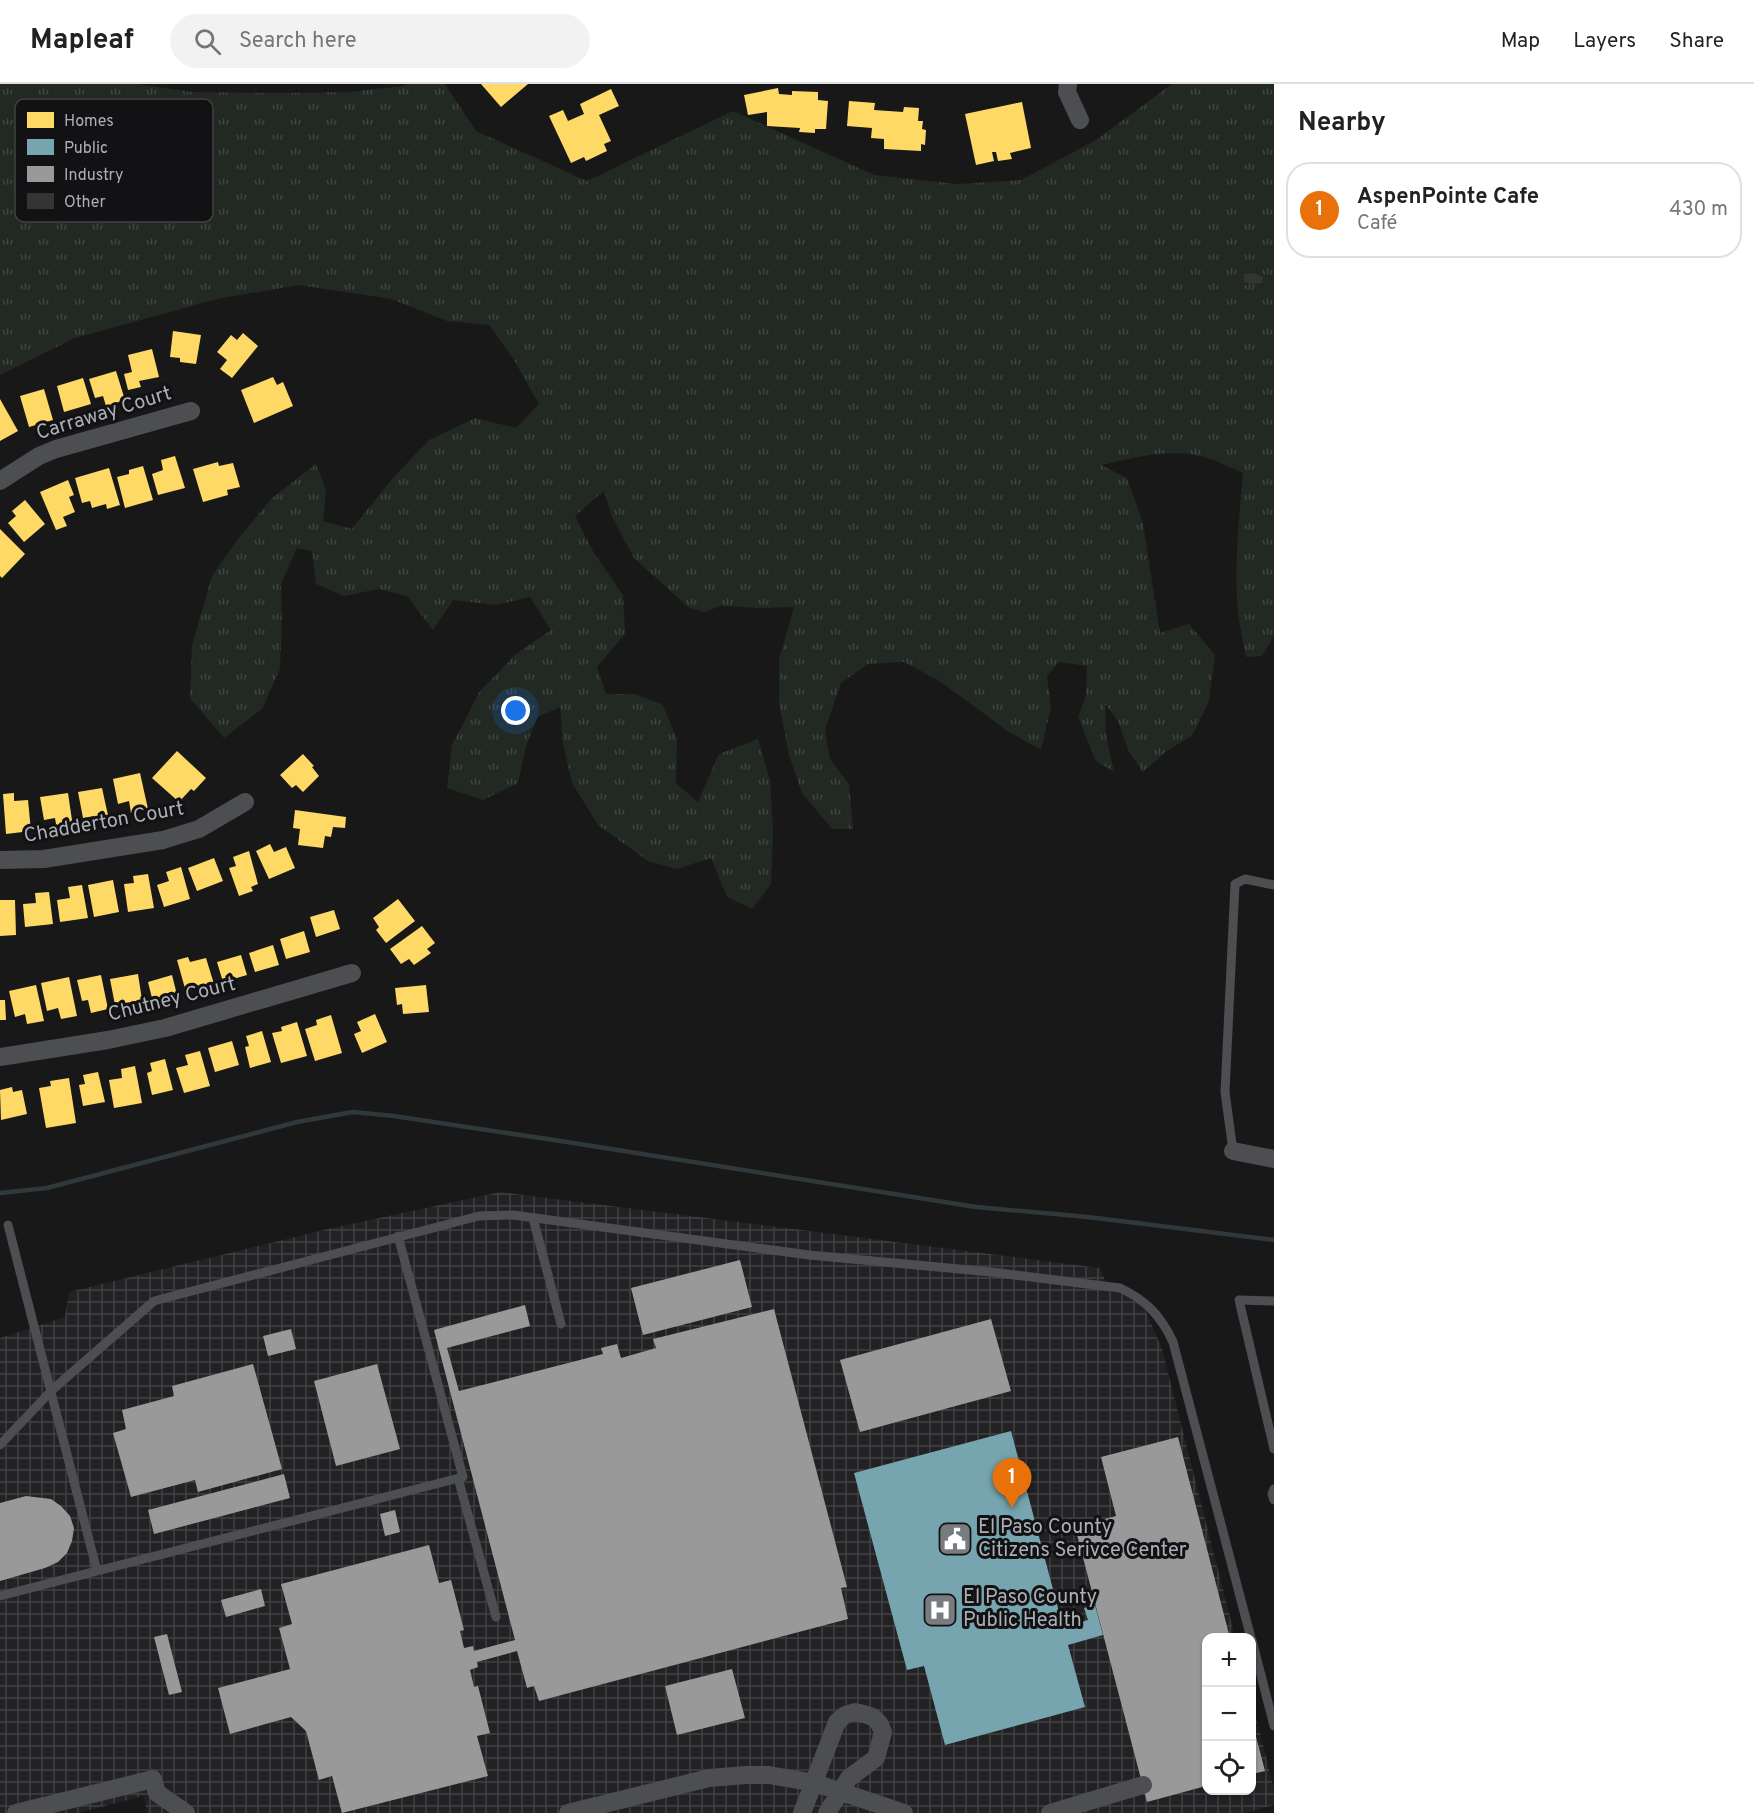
<!DOCTYPE html>
<meta charset="utf-8">
<style>
:root{--surface:#fff;--page:#f2f2f2;--text:#222;--muted:#767676;--line:#e0e0e0;--accent:#787b7f}
body{margin:0;font-family:Overpass,sans-serif;background:var(--page);color:var(--text)}
.controls{position:absolute;right:18px;bottom:18px;display:grid;overflow:hidden;border-radius:12px;box-shadow:0 2px 4px #0004}
.controls button{width:54px;height:54px;display:grid;place-items:center;padding:0;border:0;border-bottom:2px solid var(--line);background:var(--surface);color:var(--text);font:30px sans-serif}
.you{position:absolute;left:516px;top:627px;width:21px;height:21px;margin:-15px;border:4px solid #fff;border-radius:50%;background:#1a73e8;box-shadow:0 0 0 9px #1a73e833}
.badge{display:grid;place-items:center;width:39px;height:39px;border-radius:50%;background:var(--accent);color:#fff;font-size:20px;font-weight:700}
.pin{position:absolute;translate:-50% -50px;filter:drop-shadow(0 2px 3px #0008)}
.pin::after{content:'';position:absolute;top:32px;width:21px;height:18px;background:inherit;clip-path:polygon(0 0,100% 0,50% 100%)}
.list{margin:0;padding:0;list-style:none}
h2{display:flex;justify-content:space-between;align-items:center;height:78px;margin:0;padding:0 24px;font-size:26px}
h2 small{font-size:20px;font-weight:400;color:var(--muted)}
.list li{display:grid;grid-template-columns:39px 1fr auto;gap:18px;align-items:center;box-sizing:border-box;height:96px;margin:0 12px 12px;padding:0 12px;border:2px solid var(--line);border-radius:24px}
.list b{display:block;font-size:22px;white-space:nowrap}
.list p{margin:0;font-size:20px;white-space:nowrap;color:var(--muted)}
.list em{font-size:20px;font-style:normal;color:var(--muted)}
.icon{flex:none;width:33px;height:33px;fill:none;stroke:currentColor;stroke-width:2;stroke-linecap:round;stroke-linejoin:round}
.map{position:relative;flex:none;width:1274px;height:1729px;overflow:hidden}
header{display:flex;align-items:center;gap:36px;box-sizing:border-box;height:84px;padding:0 30px;background:var(--surface);border-bottom:2px solid var(--line)}
header strong{font-size:28px}
nav{display:flex;gap:33px;margin-inline-start:auto;font-size:21px}
.search{width:420px;height:54px;background:var(--page);display:flex;align-items:center;gap:15px;box-sizing:border-box;padding:0 21px;border-radius:33px;color:var(--muted);font-size:22px}
main{display:flex}
aside{flex:1;background:var(--surface)}
.map>svg:first-child{display:block}
.industrial{fill:url(#industrial-grid)}
.grass{fill:url(#grass-tufts)}
.homes{fill:#ffd966}
.public{fill:#76a5af}
.industry{fill:#999}
.lines{fill:none;stroke-linecap:round;stroke-linejoin:round}
.stream{stroke:#31383c;stroke-width:4.5}
.building{fill:#343435}
.lane{stroke:#4d4e51;stroke-width:9}
.street{stroke:#4d4e51;stroke-width:18}
.labels{text-anchor:middle;dominant-baseline:central;stroke-width:6;stroke-linejoin:round;paint-order:stroke}
.street-label{font-size:20px;fill:#abb0b7;stroke:#121214}
.poi-label{font-size:20px;fill:#abb0b7;stroke:#121214;text-anchor:start}
.key{fill:#121214;stroke:#404145;stroke-width:1.5}
.key-label{font-size:16px;fill:#abb0b7}
</style>
<header>
<strong>Mapleaf</strong>
<div class="search"><svg class="icon" aria-label="search" viewBox="0 0 24 24"><circle cx="10" cy="10" r="6"/><path d="M15 15l6 6"/></svg>Search here</div>
<nav><a>Map</a><a>Layers</a><a>Share</a></nav>
</header>
<main>
<div class="map">
<svg width="1274" height="1729" viewBox="0 0 1274 1729">
<defs>
<pattern id="industrial-grid" width="8" height="8" patternUnits="userSpaceOnUse" patternTransform="scale(1.5)"><rect width="8" height="8" fill="#222224"/><path d="M0 4h8M4 0v8" fill="none" stroke="#3f4042"/></pattern>
<pattern id="grass-tufts" width="24" height="20" patternUnits="userSpaceOnUse" patternTransform="scale(1.5)"><rect width="24" height="20" fill="#222822"/><path d="M3 7l-1-3M5 7V3M7 7l1-3M15 17l-1-3M17 17v-4M19 17l1-3" fill="none" stroke="#3f4540"/></pattern>
</defs>
<rect width="100%" height="100%" fill="#181818"/>
<!-- industrial -->
<path class="industrial" d="M501,1108L1100,1184L1105,1196L1144,1223L1162,1265L1235,1553L1206,1554V1706H1252V1617L1274,1705V1721L1244,1729H148L143,1712L78,1729H0V1254L65,1233L69,1208L332,1144Z"/>
<!-- grass -->
<path class="grass" d="M0,0H137L192,8L288,9L348,8L403,2L408,0H445L476,47L587,97L733,27L874,91L957,100L1021,96L1096,56L1172,0H1274V552L1262,572L1246,573C1243,558 1240,543 1238,528C1234,482 1239,435 1243,389C1231,384 1220,378 1208,374C1172,363 1137,373 1101,381L1127,394L1143,439L1160,549L1189,540L1215,571L1209,617L1192,652L1168,666L1143,688L1129,668L1118,637L1105,620L1106,651L1114,688L1096,677L1078,633L1086,612L1087,582L1059,578L1047,592L1051,623L1041,666L1009,648L938,596L904,578L868,580L841,599L825,646L830,675L849,700L853,745H832L802,709L789,671L779,619V576L794,523L764,524L721,522L704,528L688,523L634,474L612,433L604,407L575,432L594,469L623,511L625,550L597,583L606,610H635L663,621L677,656L676,699L698,718L719,670L758,655L770,696L773,747L771,800L752,825L727,813L711,774L677,785L648,777L598,741L572,699L563,660L560,623L537,633L526,662L518,699L483,716L447,704L452,661L480,607L516,570L551,546L530,513L496,521L453,516L433,546L407,512L378,505L344,512L316,500L312,467L297,464L281,500L282,538L280,585L262,625L224,654L190,614L192,561L212,492L238,455L271,415L316,380L326,406L323,437L352,445L391,396L429,356L475,334L516,344L539,320L514,276L489,241L447,237L391,215L299,201L217,215L75,254L0,291Z"/>
<!-- homes -->
<path class="homes" d="M481,0H528L501,23Z
M778,4L779,10L792,11V7L818,8V16L828,17L826,45H815V49L799,48L800,44L767,42V28L748,31L744,11Z
M611,5L619,22L599,31L611,57L604,60L607,67L586,77L584,73L571,79L549,32L563,26L568,37L584,30L580,20Z
M849,17L875,19L874,26L903,28L904,23L919,24L918,37H923L922,45L926,46L925,61L921,60V67L884,65V55L871,54L872,44L847,42Z
M1022,18L1031,64L1010,69L1012,75L998,77L996,68H992L994,77L976,81L965,30Z
M173,247L201,251L196,280L180,278V274L170,273Z
M243,249L258,262L232,294L220,285L227,276L217,268L231,251L237,256Z
M152,265L159,293L139,297L141,303L128,306L124,290L132,288L128,271Z
M116,287L125,316L106,322L103,312L95,314L89,295Z
M273,293L277,301L283,298L293,322L254,339L241,306Z
M83,294L91,320L64,328L57,302Z
M44,305L53,336L29,343L20,312Z
M0,315L18,347L0,357Z
M175,372L185,404L158,411L152,390L163,386L161,376Z
M218,378L219,382L233,379L240,403L227,406L228,411L203,418L193,385Z
M143,382L153,416L125,424L117,393L129,390V386Z
M109,384L120,421L107,425L106,420L92,424L90,417L82,419L75,394Z
M68,396L74,411L69,413L75,428L63,433L67,442L56,446L40,408Z
M25,416L45,440L24,458L8,439L16,432L12,427Z
M0,445L25,470L2,494L0,492Z
M177,667L206,694L194,707L191,705L179,718L152,694Z
M303,670L314,682L312,683L319,692L303,708L296,701L292,704L280,691Z
M140,689L148,725L131,729L129,717L118,720L113,695Z
M102,704L109,736L95,739L94,732L83,734L78,708Z
M14,709V717L28,716L31,747L6,750L3,710Z
M68,709L73,743L57,746L55,734L44,736L40,713Z
M295,726L346,733L345,744L333,743L331,753L325,752L323,764L298,761L300,745L293,744Z
M270,760L274,768L286,763L295,784L269,795L256,767Z
M249,767L258,800L251,803L253,807L239,812L229,784L236,782L233,773Z
M214,774L223,797L197,807L188,784Z
M181,783L190,815L164,823L157,801L169,797L166,788Z
M148,790L154,824L128,828L124,800L134,799L133,792Z
M113,796L119,828L94,833L88,801Z
M82,801L88,834L60,838L57,816L70,814L68,803Z
M49,808L53,840L25,843L23,820L36,819L35,809Z
M398,815L415,837L386,859L376,846L379,843L373,834Z
M0,816H15L16,851L0,852Z
M334,826L340,845L316,853L310,833Z
M422,842L435,859L427,865L431,869L414,881L409,875L401,880L390,865Z
M304,847L310,868L286,875L280,855Z
M273,861L279,881L255,888L249,869Z
M241,871L247,891L223,898L217,878Z
M188,873L190,878L206,874L214,900L186,908L177,876Z
M138,890L142,916L115,921L110,895Z
M101,891L108,925L91,929L88,916L82,917L77,896Z
M172,891L177,911L153,918L148,898Z
M69,893L77,932L61,935L58,924L47,927L41,899Z
M36,901L44,937L27,940L25,930L15,933L9,907Z
M426,901L429,928L403,930L402,920L397,921L395,904Z
M0,916H5L6,936H0Z
M375,930L387,958L362,969L354,950L361,947L357,938Z
M331,931L342,969L315,977L305,945L317,941L316,936Z
M297,938L307,972L281,979L272,949L282,947L281,943Z
M262,947L271,978L250,984L245,963L249,962L246,952Z
M232,957L239,981L215,988L208,964Z
M200,967L210,1002L184,1009L176,984L188,981L185,971Z
M165,975L173,1006L152,1011L147,989L152,987L150,979Z
M135,982L142,1019L114,1024L109,996L122,994L121,985Z
M98,988L105,1018L83,1022L79,1001L85,1000L83,991Z
M69,994L76,1039L46,1044L39,1004L51,1002L50,997Z
M12,1003L13,1008L22,1006L27,1030L1,1036L0,1006Z"/>
<!-- public -->
<path class="public" d="M1011,1347L1063,1543L1088,1536L1084,1524L1095,1521L1103,1551L1068,1561L1085,1623L945,1661L924,1582L907,1586L854,1389Z"/>
<!-- industry -->
<path class="industry" d="M740,1176L752,1223L643,1251L631,1204Z
M525,1221L530,1242L447,1264L459,1307L603,1270L601,1264L617,1260L621,1274L656,1264L653,1255L774,1225L847,1503L841,1504L848,1535L539,1617L534,1602L527,1604L517,1567L477,1578L478,1583L470,1586L474,1603L478,1602L490,1649L477,1652L488,1692L342,1729L332,1692L319,1696L306,1647L291,1633L230,1650L218,1604L290,1585L279,1544L292,1540L281,1500L429,1461L439,1499L451,1496L464,1546L460,1547L464,1564L473,1562L474,1567L515,1556L434,1246Z
M991,1235L1011,1307L860,1348L840,1276Z
M291,1245L296,1265L268,1272L263,1252Z
M253,1280L282,1385L198,1408L195,1396L131,1413L113,1349L126,1345L122,1326L174,1312L172,1302Z
M377,1280L400,1365L336,1382L314,1297Z
M1178,1353L1230,1554H1206V1702L1147,1718L1075,1443L1116,1432L1101,1373Z
M284,1390L290,1414L154,1450L148,1426Z
M26,1412L51,1415L61,1422L70,1432L74,1444L72,1457L67,1469L58,1478L45,1484L0,1497V1419Z
M395,1426L400,1448L385,1452L380,1430Z
M261,1505L265,1522L226,1533L221,1516Z
M167,1550L182,1608L169,1611L154,1553Z
M732,1585L745,1634L677,1651L665,1602Z
M1252,1637L1265,1687L1252,1690Z"/>
<g class="lines">
<!-- stream -->
<path class="stream" d="M0,1109L47,1104L297,1038L353,1028L394,1032L567,1058L976,1123L1088,1133L1274,1156"/>
</g>
<!-- building -->
<path class="building" d="M1254,189L1263,193L1262,199L1253,200L1244,198V190Z"/>
<g class="lines">
<!-- lane -->
<path class="lane" d="M1233,1067L1225,1008L1235,800L1245,795L1274,801
M533,1134L561,1240
M8,1141L97,1487
M1274,1217L1239,1216L1274,1365
M0,1361L52,1306L154,1217L479,1132L513,1131L809,1171L991,1188L1120,1204C1146,1216 1161,1232 1173,1258L1251,1554
M458,1394L496,1533
M1274,1405L1272,1410L1274,1416
M0,1512L463,1393L398,1152
M1252,1556L1274,1642"/>
<!-- street -->
<path class="street" d="M1068,0L1067,8L1080,36
M0,397L39,372L56,365L191,327
M0,776L44,775L163,756L199,745L245,718
M0,973L108,956L165,944L352,889
M1233,1067L1274,1075
M16,1729L153,1695L157,1709L186,1729
M568,1729L709,1694L746,1691H769L815,1699L904,1729
M802,1729L837,1638L845,1631L855,1628L864,1630L873,1633L879,1639L883,1648L876,1674L849,1694L827,1729
M1050,1729L1143,1701"/>
</g>
<!-- icons -->
<defs>
<g id="civic-square" transform="scale(1.725)"><rect x="-9" y="-9" width="18" height="18" rx="4" fill="#787b7f" stroke="#121214"/><path d="M-.6-6.5H3V-4.5H.6V-3L4-1V1h2V6H-6V1h2V-1L-.6-3ZM-1.2 2.5V6h2.4V2.5Z" fill="#fff"/></g>
<g id="hospital-square" transform="scale(1.725)"><rect x="-9" y="-9" width="18" height="18" rx="4" fill="#787b7f" stroke="#121214"/><path d="M-5-5h3v3.5h4V-5h3V5h-3V1.5h-4V5h-3Z" fill="#fff"/></g>
</defs>
<g fill-rule="evenodd">
<use href="#civic-square" x="955" y="1455"/>
<use href="#hospital-square" x="940" y="1526"/>
</g>
<g class="labels">
<!-- street labels -->
<g class="street-label">
<text transform="translate(104 330) rotate(-17)">Carraway Court</text>
<text transform="translate(104 739) rotate(-10)">Chadderton Court</text>
<text transform="translate(172 916) rotate(-14)">Chutney Court</text>
</g>
<!-- poi labels -->
<g class="poi-label">
<text x="978" y="1444">El Paso County<tspan x="978" dy="23">Citizens Serivce Center</tspan></text>
<text x="963" y="1514">El Paso County<tspan x="963" dy="23">Public Health</tspan></text>
</g>
</g>
<!-- legend -->
<rect x="15" y="15" width="198" height="123" rx="9" class="key"/>
<rect x="27" y="28" width="27" height="16" fill="#ffd966"/>
<rect x="27" y="55" width="27" height="16" fill="#76a5af"/>
<rect x="27" y="82" width="27" height="16" fill="#999"/>
<rect x="27" y="109" width="27" height="16" fill="#343435"/>
<g class="key-label">
<text x="64" y="42">Homes</text>
<text x="64" y="69">Public</text>
<text x="64" y="96">Industry</text>
<text x="64" y="123">Other</text>
</g>
</svg>
<div class="controls">
<button>+</button>
<button>−</button>
<button><svg class="icon" aria-label="locate" viewBox="0 0 24 24"><circle cx="12" cy="12" r="6"/><path d="M12 2v4M12 18v4M2 12h4M18 12h4"/></svg></button>
</div>
<div class="you"></div>
<div class="pin badge" style="left:1012px;top:1424px;background:#e8710a">1</div>
</div>
<aside>
<h2>Nearby<small></small></h2>
<ul class="list">
<li><span class="badge" style="background:#e8710a">1</span><div><b>AspenPointe Cafe</b><p>Café</p></div><em>430 m</em></li>
</ul>
</aside>
</main>
